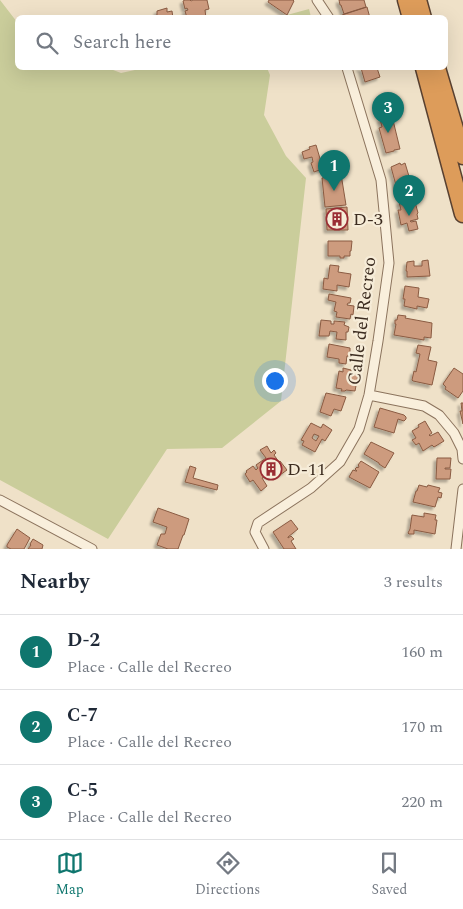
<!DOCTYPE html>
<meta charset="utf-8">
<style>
:root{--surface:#fff;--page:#f6f6f7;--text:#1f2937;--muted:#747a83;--line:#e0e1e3;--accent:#0f766e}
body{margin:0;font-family:Spectral,serif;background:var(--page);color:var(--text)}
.you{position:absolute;left:274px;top:380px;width:18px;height:18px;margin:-12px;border:4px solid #fff;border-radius:50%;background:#1a73e8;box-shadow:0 0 0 8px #1a73e833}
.badge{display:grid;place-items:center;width:32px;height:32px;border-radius:50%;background:var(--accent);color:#fff;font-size:16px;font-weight:700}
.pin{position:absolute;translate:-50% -41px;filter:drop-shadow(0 1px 2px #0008)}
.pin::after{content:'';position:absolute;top:26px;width:18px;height:15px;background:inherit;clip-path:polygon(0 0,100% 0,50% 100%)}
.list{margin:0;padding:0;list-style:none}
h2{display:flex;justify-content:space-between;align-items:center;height:65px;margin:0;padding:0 20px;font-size:21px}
h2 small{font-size:16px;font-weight:400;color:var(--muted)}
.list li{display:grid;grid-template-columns:32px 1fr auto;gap:15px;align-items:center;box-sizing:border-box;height:75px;padding:0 20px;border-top:1px solid var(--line)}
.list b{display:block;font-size:19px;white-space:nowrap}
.list p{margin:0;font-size:16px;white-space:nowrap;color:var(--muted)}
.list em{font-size:16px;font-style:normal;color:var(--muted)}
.icon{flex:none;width:28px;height:28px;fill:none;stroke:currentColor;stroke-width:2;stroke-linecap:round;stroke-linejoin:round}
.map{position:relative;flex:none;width:463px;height:549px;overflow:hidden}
.search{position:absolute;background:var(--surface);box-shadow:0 5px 20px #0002;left:15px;right:15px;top:15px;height:55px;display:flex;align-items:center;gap:12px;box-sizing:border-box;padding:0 18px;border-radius:8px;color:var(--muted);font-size:19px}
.sheet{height:290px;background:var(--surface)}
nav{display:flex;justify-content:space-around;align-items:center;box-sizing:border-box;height:70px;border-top:1px solid var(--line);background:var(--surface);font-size:14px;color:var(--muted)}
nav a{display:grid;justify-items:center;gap:2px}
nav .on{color:var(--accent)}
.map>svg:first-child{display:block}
.green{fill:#cacd9b}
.building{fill:#cd9b7e;stroke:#8a5b42;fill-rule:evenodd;filter:url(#shadow)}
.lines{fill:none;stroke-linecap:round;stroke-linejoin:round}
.street-casing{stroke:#8b735d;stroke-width:11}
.highway-casing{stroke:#594131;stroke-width:19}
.street{stroke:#f9efdc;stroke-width:9}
.highway{stroke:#dd9c5a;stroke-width:16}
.labels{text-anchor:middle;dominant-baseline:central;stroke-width:4.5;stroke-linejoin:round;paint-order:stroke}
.poi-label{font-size:18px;fill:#3c2c20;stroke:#f6ecd8;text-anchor:start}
.street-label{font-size:18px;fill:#3c2c20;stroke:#f6ecd8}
</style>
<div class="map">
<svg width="463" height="549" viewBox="0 0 463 549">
<defs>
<filter id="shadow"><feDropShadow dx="-3" dy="3" stdDeviation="1" flood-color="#0004"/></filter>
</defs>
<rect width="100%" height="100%" fill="#efe1c8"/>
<!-- green -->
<path class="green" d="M0,0L17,22L18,68H108L121,73L144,68H267L270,75L264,115L286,156L306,178L281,401L222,448L167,449L108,539L0,480Z
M309,9L311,17H288L287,15Z"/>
<!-- building -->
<path class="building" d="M185,0H190L191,1L193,0H207L209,9L205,10L206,18H187L185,11L188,10L187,8L185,9L183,1Z
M269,0H293L294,1L287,15L268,2Z
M339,0H364L366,7L344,14L341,5H340Z
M367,7L370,18H343L342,15Z
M167,8V12L172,11L173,18H152V17L157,15V11Z
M359,68H377L380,77L365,82L361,68Z
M392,116L400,149L394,150V151L386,153L379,128L382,127L380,119Z
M316,145L321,162L325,160V157H327V158L337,155L340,164L329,168L328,166L325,167V168L314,172L311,163L313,162L312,157L304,159L302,152L310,149L309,147Z
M400,163L401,165L405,163L411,183L397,189L391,167Z
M341,174L346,205L325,207L322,178Z
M414,198L418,213L417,214L418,219L410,221L411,222L416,221L418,229L409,231L407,223L401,225L398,210H401L399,202Z
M347,207L348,230H327L326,209Z
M328,241H352L351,251H350V256H344V258H340V256H328Z
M428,260L430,276L407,277V271H406L407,262L414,261V266H422V261Z
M330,265L339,266L338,272L351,274L349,287L337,285V291L323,289L324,278L328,279Z
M405,286L419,288L418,297L429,299L427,308L417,306V309L404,306L405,299H403Z
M329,294L351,298L350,303H348L347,305L354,306L353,315L351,314L350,319L336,317L337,312L334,311L336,302L328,300Z
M398,315L406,316L405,318L432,323L431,338L424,337V340L394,335L396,324H395V320H397Z
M321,320L331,321V324H334V321L345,322L344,325L349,327L348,332H346V340L336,339L337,332L330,331L329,336H319Z
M329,344L350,348V356H347L346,364L339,363V359L327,357Z
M418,345L431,347L428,360L437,362L432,385L413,381L412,380L414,371L416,372L420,354L416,353Z
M343,368L351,370V373L358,375L355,391L346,390L345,391H341L342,389L336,388L339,371L343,372Z
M454,368L463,374V391L458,398L445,389L446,387L443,384Z
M326,393L346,397L341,411L334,409L331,416L320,412Z
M461,403H463V424L460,411H462Z
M380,408L404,415L406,417V419L404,421L398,419L394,433L374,427Z
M425,421L432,433L429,435L430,436L438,432L444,441L434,447L432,445L423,451L419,443L416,445L412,440L416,438L412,431L419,427L418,425Z
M311,423L321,428L323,424L332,430L325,441L322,439L315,452L302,445L304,441L301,440ZM314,434L319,436L316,441L312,438Z
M371,442L394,453L385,468L379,464V463L364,454Z
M267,446L271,453L274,450L276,453L274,455L279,462L280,461L287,470L280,475L279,474L275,476L274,474L270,477L268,474L262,478L267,486L261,491L253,480L250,482L245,474L247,472L246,471L253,466L256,470L258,468L256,465L266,458L260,450Z
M437,458H451L450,468H445V469H451L450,479H436Z
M361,461L379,472L370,488L349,477L353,470L356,471H357L355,469L357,467L358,468L359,466L358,465Z
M190,466L196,468L193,478L218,485L217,490L185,482Z
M419,485L427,487L428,485L440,488L438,492L442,493L441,498L438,497L435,507L413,502L416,491H417Z
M158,508L189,519L184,535H183L178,549H168L157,545L161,534H165L167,527L153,522Z
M424,513L436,515L435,520H437L435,534L414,530V534H409L408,533L410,529L412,515L424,517Z
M291,520L298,529L288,537V538L291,536L294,539L291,541L296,549H284L273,532Z
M17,529L30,538L24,549H11L7,547V545Z
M33,539L43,545L42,549H28L31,545L30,544Z"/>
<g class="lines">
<!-- street casing -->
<g class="street-casing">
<path id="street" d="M317,0L329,18
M369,395L424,406L439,415L454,433L462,449L463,459
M0,500L92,549
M264,549L255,532L258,523L311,488L340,462L359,429L369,395L378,341L389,263L381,180L347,68
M456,549L463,489"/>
</g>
<!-- highway casing -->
<g class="highway-casing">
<path id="highway" d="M406,0L411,18
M418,0L423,18
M424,68L463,214
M437,68L463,156"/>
</g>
<!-- street -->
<use href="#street" class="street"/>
<!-- highway -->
<use href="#highway" class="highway"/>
</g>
<!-- icons -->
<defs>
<g id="building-ring" transform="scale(1.125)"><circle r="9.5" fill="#f6ecd8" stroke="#9a2d33" stroke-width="1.5"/><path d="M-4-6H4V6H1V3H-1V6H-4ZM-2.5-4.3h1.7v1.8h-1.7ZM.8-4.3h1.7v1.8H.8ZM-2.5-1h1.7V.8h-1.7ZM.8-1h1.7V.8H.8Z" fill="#9a2d33"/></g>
</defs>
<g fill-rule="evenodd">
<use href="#building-ring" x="337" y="219"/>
<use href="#building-ring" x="271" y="469"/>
</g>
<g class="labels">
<!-- poi labels -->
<g class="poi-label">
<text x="353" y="219">D-3</text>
<text x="287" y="469">D-11</text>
</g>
<!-- street labels -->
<g class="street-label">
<text transform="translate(362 321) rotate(-83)">Calle del Recreo</text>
</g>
</g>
</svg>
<div class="you"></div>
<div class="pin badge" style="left:334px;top:191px">1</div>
<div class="pin badge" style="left:409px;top:216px">2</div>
<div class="pin badge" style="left:388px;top:133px">3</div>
<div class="search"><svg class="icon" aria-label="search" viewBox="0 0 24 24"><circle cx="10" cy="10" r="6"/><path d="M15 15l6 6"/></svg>Search here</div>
</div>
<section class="sheet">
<h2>Nearby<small>3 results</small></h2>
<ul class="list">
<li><span class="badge">1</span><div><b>D-2</b><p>Place · Calle del Recreo</p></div><em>160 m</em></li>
<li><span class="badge">2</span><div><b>C-7</b><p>Place · Calle del Recreo</p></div><em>170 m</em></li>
<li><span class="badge">3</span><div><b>C-5</b><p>Place · Calle del Recreo</p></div><em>220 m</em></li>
</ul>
</section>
<nav>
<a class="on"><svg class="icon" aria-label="map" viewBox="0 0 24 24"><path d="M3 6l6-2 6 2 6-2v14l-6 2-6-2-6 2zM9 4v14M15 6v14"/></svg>Map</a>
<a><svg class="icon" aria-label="directions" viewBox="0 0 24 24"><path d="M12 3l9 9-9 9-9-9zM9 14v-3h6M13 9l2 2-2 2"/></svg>Directions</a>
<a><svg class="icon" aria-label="saved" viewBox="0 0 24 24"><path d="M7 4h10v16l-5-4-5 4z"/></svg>Saved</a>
</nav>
